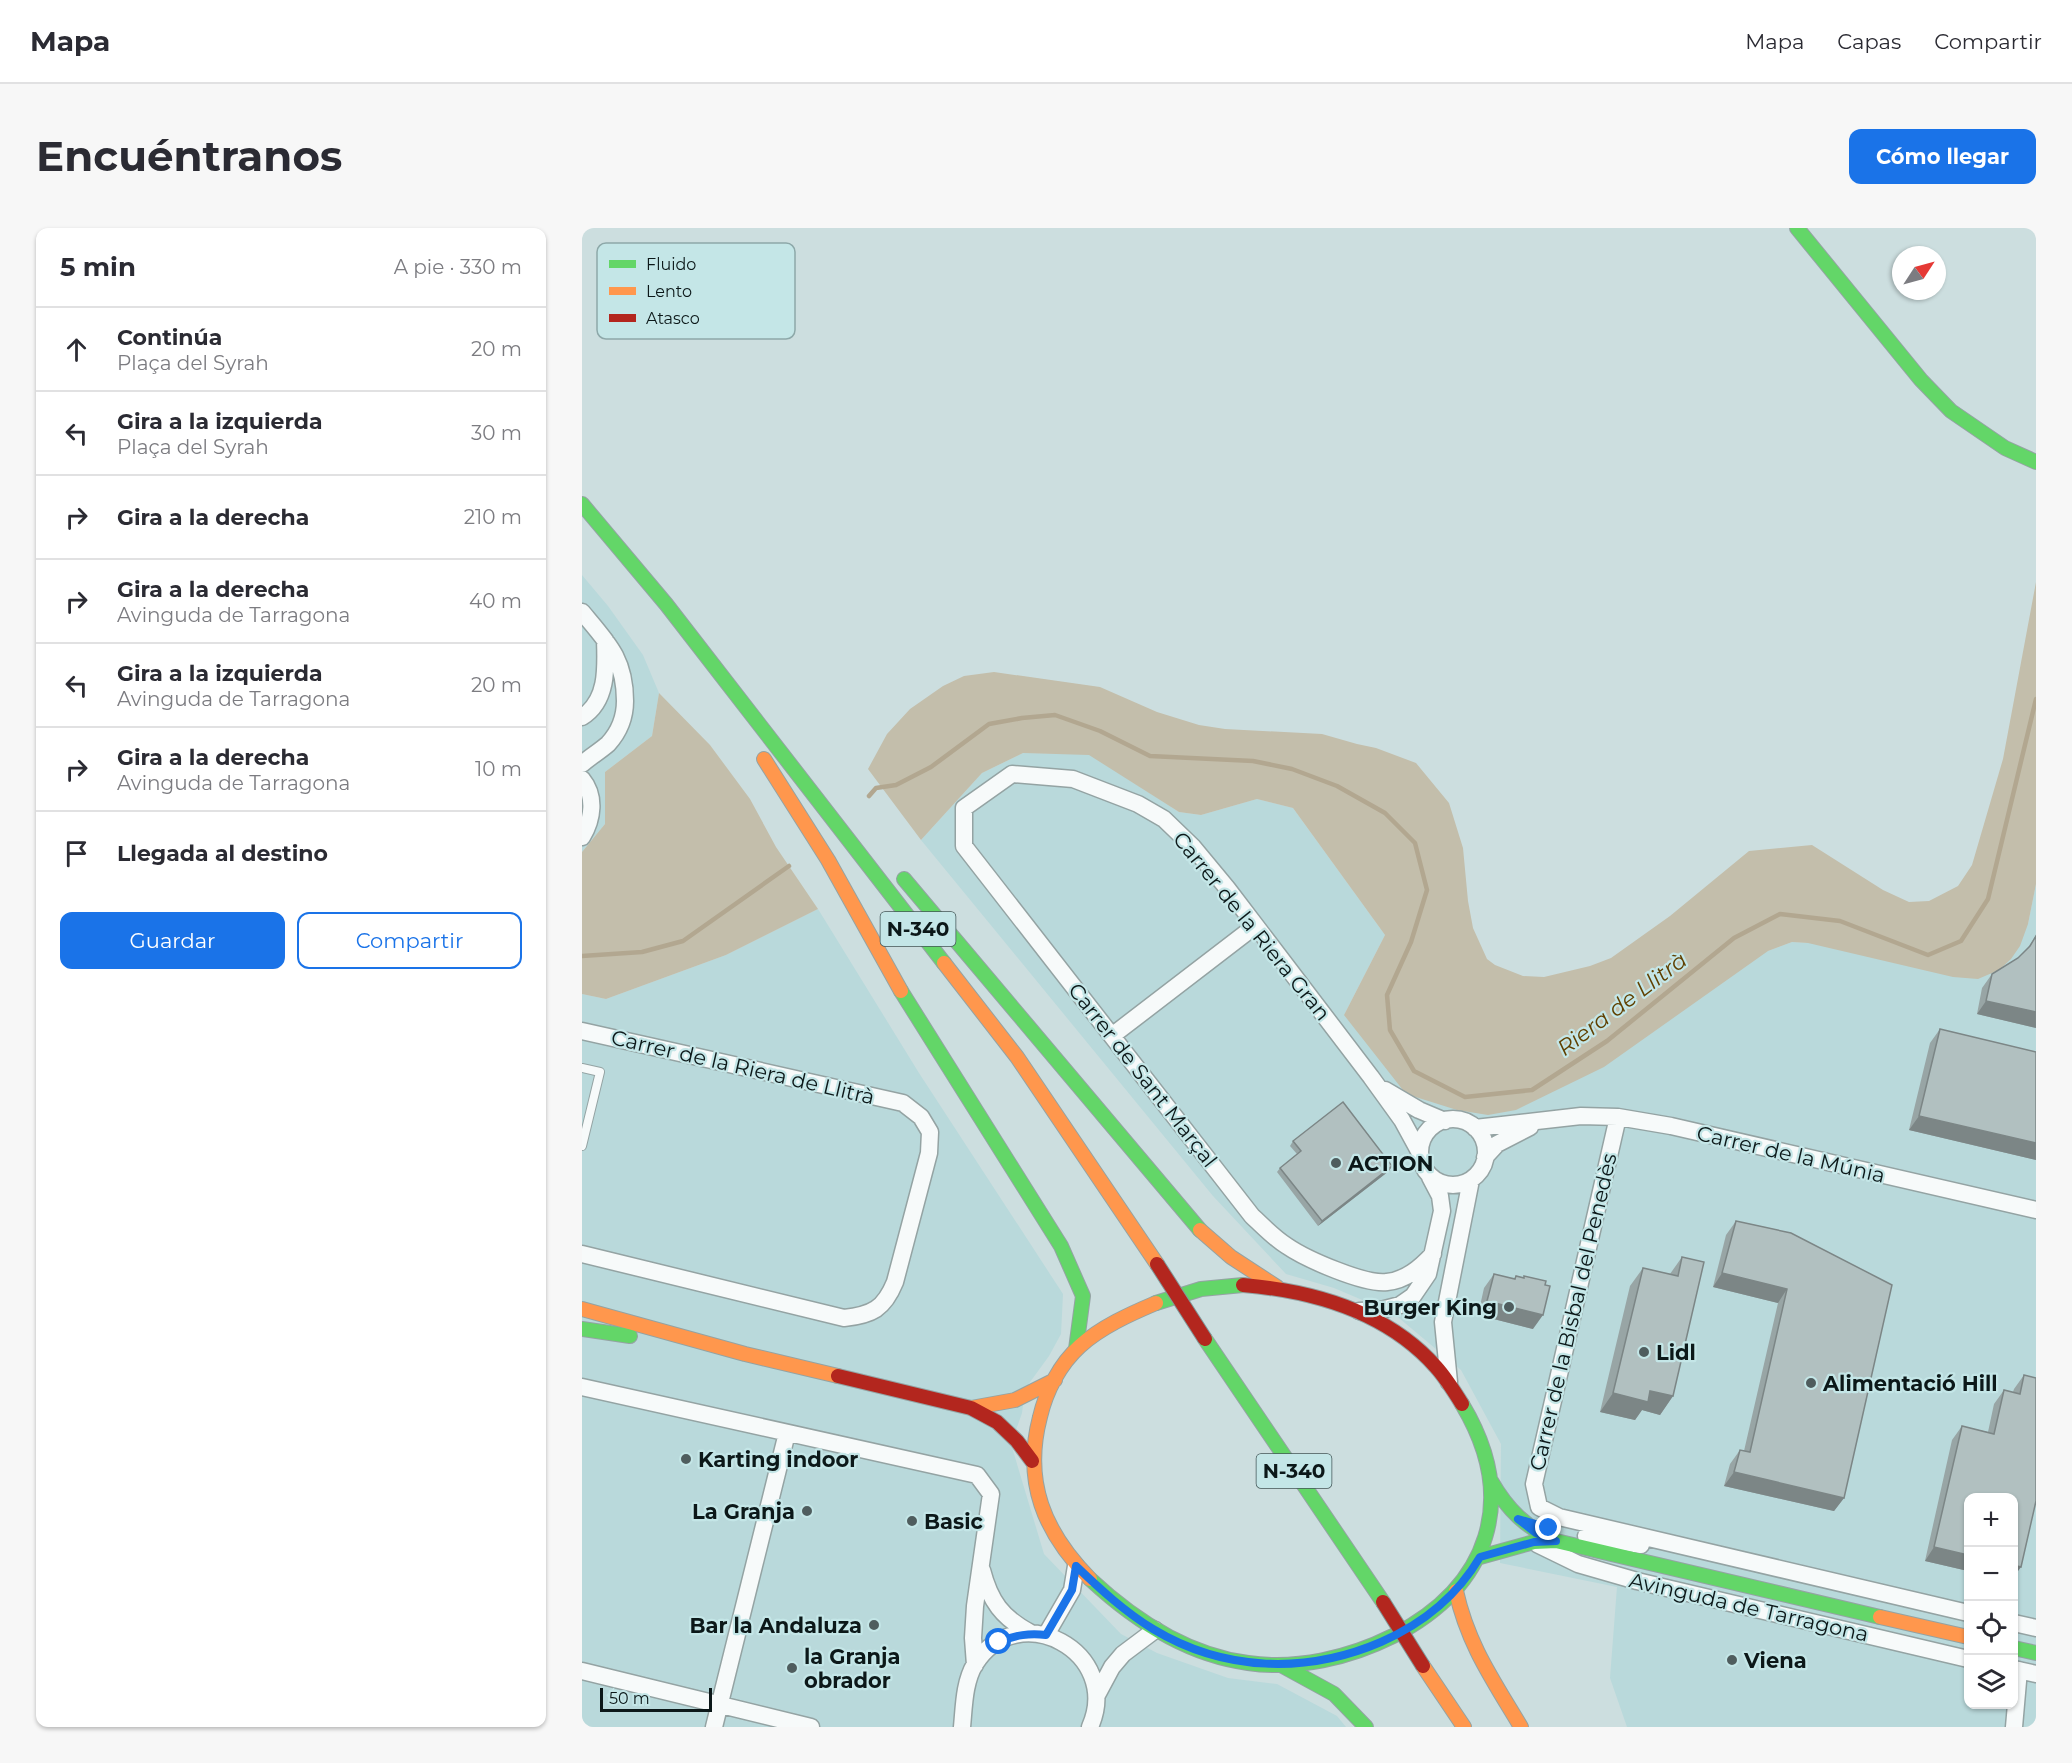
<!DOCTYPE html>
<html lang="es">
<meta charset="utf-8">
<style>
:root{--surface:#fff;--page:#f7f7f7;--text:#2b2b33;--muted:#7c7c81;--line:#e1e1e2;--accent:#1a73e8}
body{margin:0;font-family:Montserrat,sans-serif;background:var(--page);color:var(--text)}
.controls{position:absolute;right:18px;bottom:18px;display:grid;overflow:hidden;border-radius:12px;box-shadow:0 2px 4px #0004}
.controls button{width:54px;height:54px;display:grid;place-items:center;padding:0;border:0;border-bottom:2px solid var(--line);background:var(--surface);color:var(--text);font:30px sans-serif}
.compass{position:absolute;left:1310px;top:18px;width:54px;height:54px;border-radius:50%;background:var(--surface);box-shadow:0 2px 4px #0004;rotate:54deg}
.scale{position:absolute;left:18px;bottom:15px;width:112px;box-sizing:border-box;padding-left:6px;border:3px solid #0c1819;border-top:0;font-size:16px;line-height:21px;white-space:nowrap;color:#0c1819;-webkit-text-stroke:4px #c4e6e7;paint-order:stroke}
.stop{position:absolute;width:18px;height:18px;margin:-14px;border:4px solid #1a73e8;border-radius:50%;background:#fff}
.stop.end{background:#1a73e8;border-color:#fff;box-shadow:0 2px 6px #0008}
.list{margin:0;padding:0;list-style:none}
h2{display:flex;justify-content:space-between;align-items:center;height:78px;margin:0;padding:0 24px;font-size:26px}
h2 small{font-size:20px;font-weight:400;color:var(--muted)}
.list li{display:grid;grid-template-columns:39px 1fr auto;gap:18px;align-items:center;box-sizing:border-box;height:84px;padding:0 24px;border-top:2px solid var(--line)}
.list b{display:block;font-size:22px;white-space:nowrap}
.list p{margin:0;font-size:20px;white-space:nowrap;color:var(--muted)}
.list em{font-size:20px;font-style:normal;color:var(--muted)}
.actions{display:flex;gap:12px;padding:18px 24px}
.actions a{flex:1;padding:14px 0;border:2px solid var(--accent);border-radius:12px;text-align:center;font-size:21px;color:var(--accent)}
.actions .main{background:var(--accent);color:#fff}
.icon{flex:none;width:33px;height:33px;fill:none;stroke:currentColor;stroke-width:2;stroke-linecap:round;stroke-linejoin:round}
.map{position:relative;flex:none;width:1454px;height:1499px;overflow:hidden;border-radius:12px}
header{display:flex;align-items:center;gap:36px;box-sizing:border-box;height:84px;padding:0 30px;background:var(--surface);border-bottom:2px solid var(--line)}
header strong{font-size:28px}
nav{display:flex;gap:33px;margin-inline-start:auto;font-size:21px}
.intro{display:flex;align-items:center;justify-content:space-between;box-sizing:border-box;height:144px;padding:0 36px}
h1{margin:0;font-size:42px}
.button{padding:15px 27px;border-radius:12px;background:var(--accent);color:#fff;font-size:21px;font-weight:700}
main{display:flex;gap:36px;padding:0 36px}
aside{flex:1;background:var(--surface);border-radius:12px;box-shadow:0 2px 4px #0004}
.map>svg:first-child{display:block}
.built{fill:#b9d9db;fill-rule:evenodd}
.forest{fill:#c3beab}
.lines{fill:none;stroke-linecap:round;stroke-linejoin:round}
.stream{stroke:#b2a790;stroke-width:4.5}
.lane-casing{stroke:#94a3a3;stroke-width:10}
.street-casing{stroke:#94a3a3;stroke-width:19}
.fast-casing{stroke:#94a3a3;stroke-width:16}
.slow-casing{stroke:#94a3a3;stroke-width:16}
.jam-casing{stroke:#94a3a3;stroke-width:16}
.lane{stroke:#f7fafa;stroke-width:8}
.street{stroke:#f7fafa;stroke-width:16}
.fast{stroke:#63d668;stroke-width:14}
.slow{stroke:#ff974d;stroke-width:14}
.jam{stroke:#b3261e;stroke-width:14}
.jam-bridge-casing{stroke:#819798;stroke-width:16;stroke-linecap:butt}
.jam-bridge{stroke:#b3261e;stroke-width:14}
.wall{fill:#98a5a5}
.shaded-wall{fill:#7c8686}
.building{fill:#b1c0c0;stroke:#7c8686;stroke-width:1.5}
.route{stroke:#1a73e8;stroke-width:8}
.poi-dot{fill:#4f5d5e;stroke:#c4e6e7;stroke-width:2}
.labels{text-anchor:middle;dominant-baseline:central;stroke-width:4.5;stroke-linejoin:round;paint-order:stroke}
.shield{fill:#c4e6e7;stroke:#435657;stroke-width:1.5}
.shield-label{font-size:20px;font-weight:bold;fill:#0c1819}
.street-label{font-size:21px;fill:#0c1819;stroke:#c4e6e7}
.poi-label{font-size:21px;font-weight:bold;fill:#0c1819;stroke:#c4e6e7;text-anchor:start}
.water-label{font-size:22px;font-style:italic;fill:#604000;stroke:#c4e6e7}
.key{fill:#c4e6e7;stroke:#8da8a9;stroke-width:1.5}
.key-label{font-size:16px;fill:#0c1819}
</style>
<header>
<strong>Mapa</strong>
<nav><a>Mapa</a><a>Capas</a><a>Compartir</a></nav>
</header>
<div class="intro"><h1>Encuéntranos</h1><a class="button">Cómo llegar</a></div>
<main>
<aside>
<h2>5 min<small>A pie · 330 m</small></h2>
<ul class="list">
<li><svg class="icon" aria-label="ahead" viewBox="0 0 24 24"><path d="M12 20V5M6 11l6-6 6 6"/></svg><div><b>Continúa</b><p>Plaça del Syrah</p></div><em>20 m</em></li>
<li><svg class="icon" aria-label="left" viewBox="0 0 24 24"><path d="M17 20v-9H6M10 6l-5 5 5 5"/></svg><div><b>Gira a la izquierda</b><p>Plaça del Syrah</p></div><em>30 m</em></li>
<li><svg class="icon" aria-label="right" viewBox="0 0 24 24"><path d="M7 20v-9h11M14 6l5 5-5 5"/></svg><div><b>Gira a la derecha</b></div><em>210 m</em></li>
<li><svg class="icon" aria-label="right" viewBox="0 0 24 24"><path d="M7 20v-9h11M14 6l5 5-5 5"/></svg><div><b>Gira a la derecha</b><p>Avinguda de Tarragona</p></div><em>40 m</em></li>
<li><svg class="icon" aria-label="left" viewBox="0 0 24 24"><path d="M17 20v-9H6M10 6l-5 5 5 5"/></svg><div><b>Gira a la izquierda</b><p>Avinguda de Tarragona</p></div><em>20 m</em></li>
<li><svg class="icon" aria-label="right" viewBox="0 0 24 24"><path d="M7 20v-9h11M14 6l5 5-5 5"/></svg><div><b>Gira a la derecha</b><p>Avinguda de Tarragona</p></div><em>10 m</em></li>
<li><svg class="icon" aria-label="arrive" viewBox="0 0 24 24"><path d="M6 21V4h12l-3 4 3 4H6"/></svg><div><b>Llegada al destino</b></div></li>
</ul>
<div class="actions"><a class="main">Guardar</a><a>Compartir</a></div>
</aside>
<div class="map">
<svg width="1454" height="1499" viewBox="0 0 1454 1499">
<rect width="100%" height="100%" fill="#ccdedf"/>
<!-- built -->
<path class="built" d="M0,347L26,378L61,427L77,465L70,508L23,544V596L0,624Z
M441,525L507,526L597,584L619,587L675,571L711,580L803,707L762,787L1186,723L1210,714L1226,715L1446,696L1454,656V1499H1045L1028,1450L1035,1359L918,1335L919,1216L879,1142L811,1085L752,1060L704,1046L631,968L339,612L400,545ZM1386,1270H1432V1476H1386Z
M236,681L337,845L481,1066L479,1106L467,1128L443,1161L440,1185L429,1216L462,1326L539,1406L575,1425L646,1450L695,1456L755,1488L764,1499H0V766L24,771L144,727Z"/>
<!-- forest -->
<path class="forest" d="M1454,354V656L1446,696L1438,718L1429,731L1417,742L1396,751L1371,749L1226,715L1210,714L1186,723L1022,839L934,882L906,887L875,882L824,866L762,787L803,707L711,580L675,571L619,587L597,584L507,527L441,525L400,545L339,612L286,541L305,506L328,481L361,458L382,448L412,444L518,459L575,484L617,497L643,501L740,506L775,516L794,520L834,535L867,575L881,620L886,673L891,700L905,731L913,737L941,748L962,749L1008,738L1029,730L1088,688L1167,623L1230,617L1301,662L1327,674L1347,673L1376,658L1390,637L1421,531Z
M77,465L128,517L168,571L194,619L236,681L144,727L24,771L0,766V624L23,596V544L70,508Z"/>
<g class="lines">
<!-- stream -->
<path class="stream" d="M287,568L294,560L314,557L349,539L407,496L440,490L473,487L518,503L568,528L671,533L710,541L755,558L803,585L833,615L845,662L829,714L805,767L808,802L832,843L883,869L950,862L1025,813L1152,710L1198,686L1258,693L1346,727L1379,713L1406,671L1454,471
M0,728L60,724L101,713L207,638"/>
<!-- lane casing -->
<g class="lane-casing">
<path id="lane" d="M0,840L18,844L0,918"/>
</g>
<!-- street casing -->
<g class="street-casing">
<path id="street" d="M0,384C26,415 43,431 43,473C43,489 37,504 26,516C18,523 8,529 0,536
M0,489C26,473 24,439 23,412
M0,551C14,568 11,591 0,609
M0,803L321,875L339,889L348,904L347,925L313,1054C302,1081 290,1087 262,1090L0,1026
M531,807L673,698
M803,862L837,882L863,893
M1036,889L952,1256L957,1279L977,1289L1386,1385
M838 924a33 33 0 1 1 66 0a33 33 0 1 1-66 0Z
M893,900L999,888L1036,889L1089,898L1454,982
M838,925L820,892L789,849L645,660L611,619L582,591L556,576L491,551L430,546L382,580V618L670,988C681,998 692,1010 705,1018C724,1031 783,1057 805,1054C824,1052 838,1040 851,1026
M903,929L915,916L948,899
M777,1083L799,1082L818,1077L831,1068L846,1046L860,983L858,968L848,949
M867,1154L861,1094L889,952
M0,1159L395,1247L409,1266L393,1378L391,1410L393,1437
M1004,1308L1059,1317
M955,1316L996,1336L1055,1353L1386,1431
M400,1342C408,1373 420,1390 449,1405
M1432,1395L1454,1400
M464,1407L490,1362L494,1338
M1432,1441L1454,1446
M0,1443L229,1499
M515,1467L530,1439L541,1426L573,1402
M132,1499L205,1205
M380,1499C382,1479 382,1454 393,1436C436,1368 541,1424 508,1499
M1432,1499L1437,1442"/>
</g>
<!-- fast casing -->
<g class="fast-casing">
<path id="fast" d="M1215,0L1339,152L1369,183L1423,220L1454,234
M0,276L84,376L362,735
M322,651L618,1002
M319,763L479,1018L501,1068L494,1121
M574,1075L619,1061L661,1057
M0,1101L48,1108
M623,1111L801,1374
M909,1253C925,1281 944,1300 974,1313L1298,1389
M898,1329L952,1314L974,1313
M508,1351C552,1392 605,1427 666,1435C715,1442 767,1430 811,1408C908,1358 937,1271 880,1176
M1432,1420L1454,1425
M699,1437L752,1466L784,1499"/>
</g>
<!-- slow casing -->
<g class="slow-casing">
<path id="slow" d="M182,531L246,632L319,763
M362,735L435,829L575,1036
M618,1002L649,1029L695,1059
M0,1081L163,1126L256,1148
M389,1180L433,1172L473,1152
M508,1351C462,1304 441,1254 458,1189C464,1163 478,1136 498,1118C519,1099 548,1086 574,1075
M874,1363C886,1417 911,1452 939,1499
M1298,1389L1386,1409
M841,1438L882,1499"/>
</g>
<!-- jam casing -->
<g class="jam-casing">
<path id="jam" d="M661,1057C732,1063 805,1084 854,1139C864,1150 872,1163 880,1176
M256,1148L389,1180L415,1194L435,1213L450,1233"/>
</g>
<!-- lane -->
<use href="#lane" class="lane"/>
<!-- street -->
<use href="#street" class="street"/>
<!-- fast -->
<use href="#fast" class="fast"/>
<!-- slow -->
<use href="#slow" class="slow"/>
<!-- jam -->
<use href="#jam" class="jam"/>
<!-- jam-bridge casing -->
<g class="jam-bridge-casing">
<path id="jam-bridge" d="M575,1036L623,1111
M801,1374L841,1438"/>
</g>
<!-- jam-bridge -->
<use href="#jam-bridge" class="jam-bridge"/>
</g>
<!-- wall -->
<path class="wall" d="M1454,707V800L1395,786L1400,760L1410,746L1436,730L1444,723Z
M1358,801L1454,824V932L1327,902L1348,815Z
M711,913L810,938L807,943L736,998L695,944L698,940L715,926L708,918Z
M1154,993L1209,1005L1262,1270L1252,1283L1142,1258L1148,1236L1158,1222L1162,1223L1196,1075L1131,1059L1144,1007Z
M1100,1029L1091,1168L1078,1187L1060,1182L1053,1192L1018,1184L1048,1058L1061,1040L1088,1046Z
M912,1046L932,1051L934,1048L941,1050L942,1048L951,1101L896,1087L902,1060Z
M1442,1147L1454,1150L1386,1343L1343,1333L1370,1212L1380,1198L1406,1204L1412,1176L1422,1162L1431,1164L1432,1161Z"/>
<!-- shaded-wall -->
<path class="shaded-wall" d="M1404,773L1454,784V800L1395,786Z
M1337,888L1454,915V932L1327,902Z
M810,938L807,943L736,998L740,993Z
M1140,1045L1205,1061L1196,1075L1131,1059Z
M905,1073L961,1087L951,1101L896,1087Z
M1068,1163L1091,1168L1078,1187L1060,1182L1053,1192L1018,1184L1031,1165Z
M1152,1244L1262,1270L1252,1283L1142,1258Z
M1352,1319L1386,1327V1343L1343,1333Z
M1431,1337L1439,1339L1431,1350Z"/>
<!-- building -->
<path class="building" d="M1454,708V784L1404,773L1410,746L1436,730L1448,718Z
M1358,801L1454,824V915L1337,888Z
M761,874L810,938L740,993L698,940L719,923L711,913Z
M1154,993L1209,1005L1310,1057L1262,1270L1152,1244L1158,1222L1168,1224L1205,1061L1140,1045Z
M1100,1029L1122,1034L1091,1168L1068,1163L1066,1174L1031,1165L1061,1040L1096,1048Z
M912,1046L933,1051L934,1048L942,1050V1048L964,1053L963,1057L968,1058L961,1087L905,1073Z
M1442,1147L1454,1150V1273L1439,1339L1431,1337V1269H1386V1327L1352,1319L1380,1198L1412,1206L1422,1162L1438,1166Z"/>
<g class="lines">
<!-- route -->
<path class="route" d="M417,1414C434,1407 447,1405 464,1407L490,1362L494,1338C518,1361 543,1384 571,1401C642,1444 725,1446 799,1414C840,1396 875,1368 898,1329L952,1314L974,1313L954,1305L936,1291L967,1300"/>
</g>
<!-- markers -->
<g class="poi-dot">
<circle cx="754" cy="935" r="6"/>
<circle cx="927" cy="1079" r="6"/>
<circle cx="1062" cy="1124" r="6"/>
<circle cx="1229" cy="1155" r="6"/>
<circle cx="104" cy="1231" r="6"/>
<circle cx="225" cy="1283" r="6"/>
<circle cx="330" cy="1293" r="6"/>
<circle cx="292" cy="1397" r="6"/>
<circle cx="1150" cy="1432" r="6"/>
<circle cx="210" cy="1440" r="6"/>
</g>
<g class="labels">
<!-- shield labels -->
<g class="shield">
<rect x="298.5" y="684" width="75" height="34" rx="4.5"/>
<rect x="674.5" y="1226" width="75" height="34" rx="4.5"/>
</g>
<g class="shield-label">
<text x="336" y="701">N-340</text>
<text x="712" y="1243">N-340</text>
</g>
<!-- street labels -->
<g class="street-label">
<text transform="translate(670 698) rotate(51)">Carrer de la Riera Gran</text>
<text transform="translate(161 839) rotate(13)">Carrer de la Riera de Llitrà</text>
<text transform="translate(561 847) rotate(52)">Carrer de Sant Marçal</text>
<text transform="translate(1209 926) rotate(13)">Carrer de la Múnia</text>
<text transform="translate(991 1084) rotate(-77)">Carrer de la Bisbal del Penedès</text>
<text transform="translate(1167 1379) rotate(13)">Avinguda de Tarragona</text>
</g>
<!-- poi labels -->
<g class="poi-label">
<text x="766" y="935">ACTION</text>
<text x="915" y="1079" text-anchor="end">Burger King</text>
<text x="1074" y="1124">Lidl</text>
<text x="1241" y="1155">Alimentació Hill</text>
<text x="116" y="1231">Karting indoor</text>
<text x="213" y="1283" text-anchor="end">La Granja</text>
<text x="342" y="1293">Basic</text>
<text x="280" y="1397" text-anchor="end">Bar la Andaluza</text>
<text x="222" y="1428">la Granja<tspan x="222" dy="24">obrador</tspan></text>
<text x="1162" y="1432">Viena</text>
</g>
<!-- water labels -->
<g class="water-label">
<text transform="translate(1040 776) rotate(-37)">Riera de Llitrà</text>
</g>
</g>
<!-- legend -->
<rect x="15" y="15" width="198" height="96" rx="9" class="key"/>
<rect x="27" y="32" width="27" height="8" fill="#63d668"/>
<rect x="27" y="59" width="27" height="8" fill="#ff974d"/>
<rect x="27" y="86" width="27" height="8" fill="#b3261e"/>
<g class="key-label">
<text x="64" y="42">Fluido</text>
<text x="64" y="69">Lento</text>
<text x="64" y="96">Atasco</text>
</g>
</svg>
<div class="controls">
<button>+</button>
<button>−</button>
<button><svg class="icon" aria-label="locate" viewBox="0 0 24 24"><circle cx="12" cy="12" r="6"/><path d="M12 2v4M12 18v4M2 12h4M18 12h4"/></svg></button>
<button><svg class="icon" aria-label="layers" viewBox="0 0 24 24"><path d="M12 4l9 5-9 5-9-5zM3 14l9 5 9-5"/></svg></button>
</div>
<svg class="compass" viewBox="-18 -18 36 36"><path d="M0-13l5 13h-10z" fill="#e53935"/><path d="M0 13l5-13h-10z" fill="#7c7c81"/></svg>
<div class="scale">50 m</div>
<div class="stop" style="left:417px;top:1414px"></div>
<div class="stop end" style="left:967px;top:1300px"></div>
</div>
</main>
